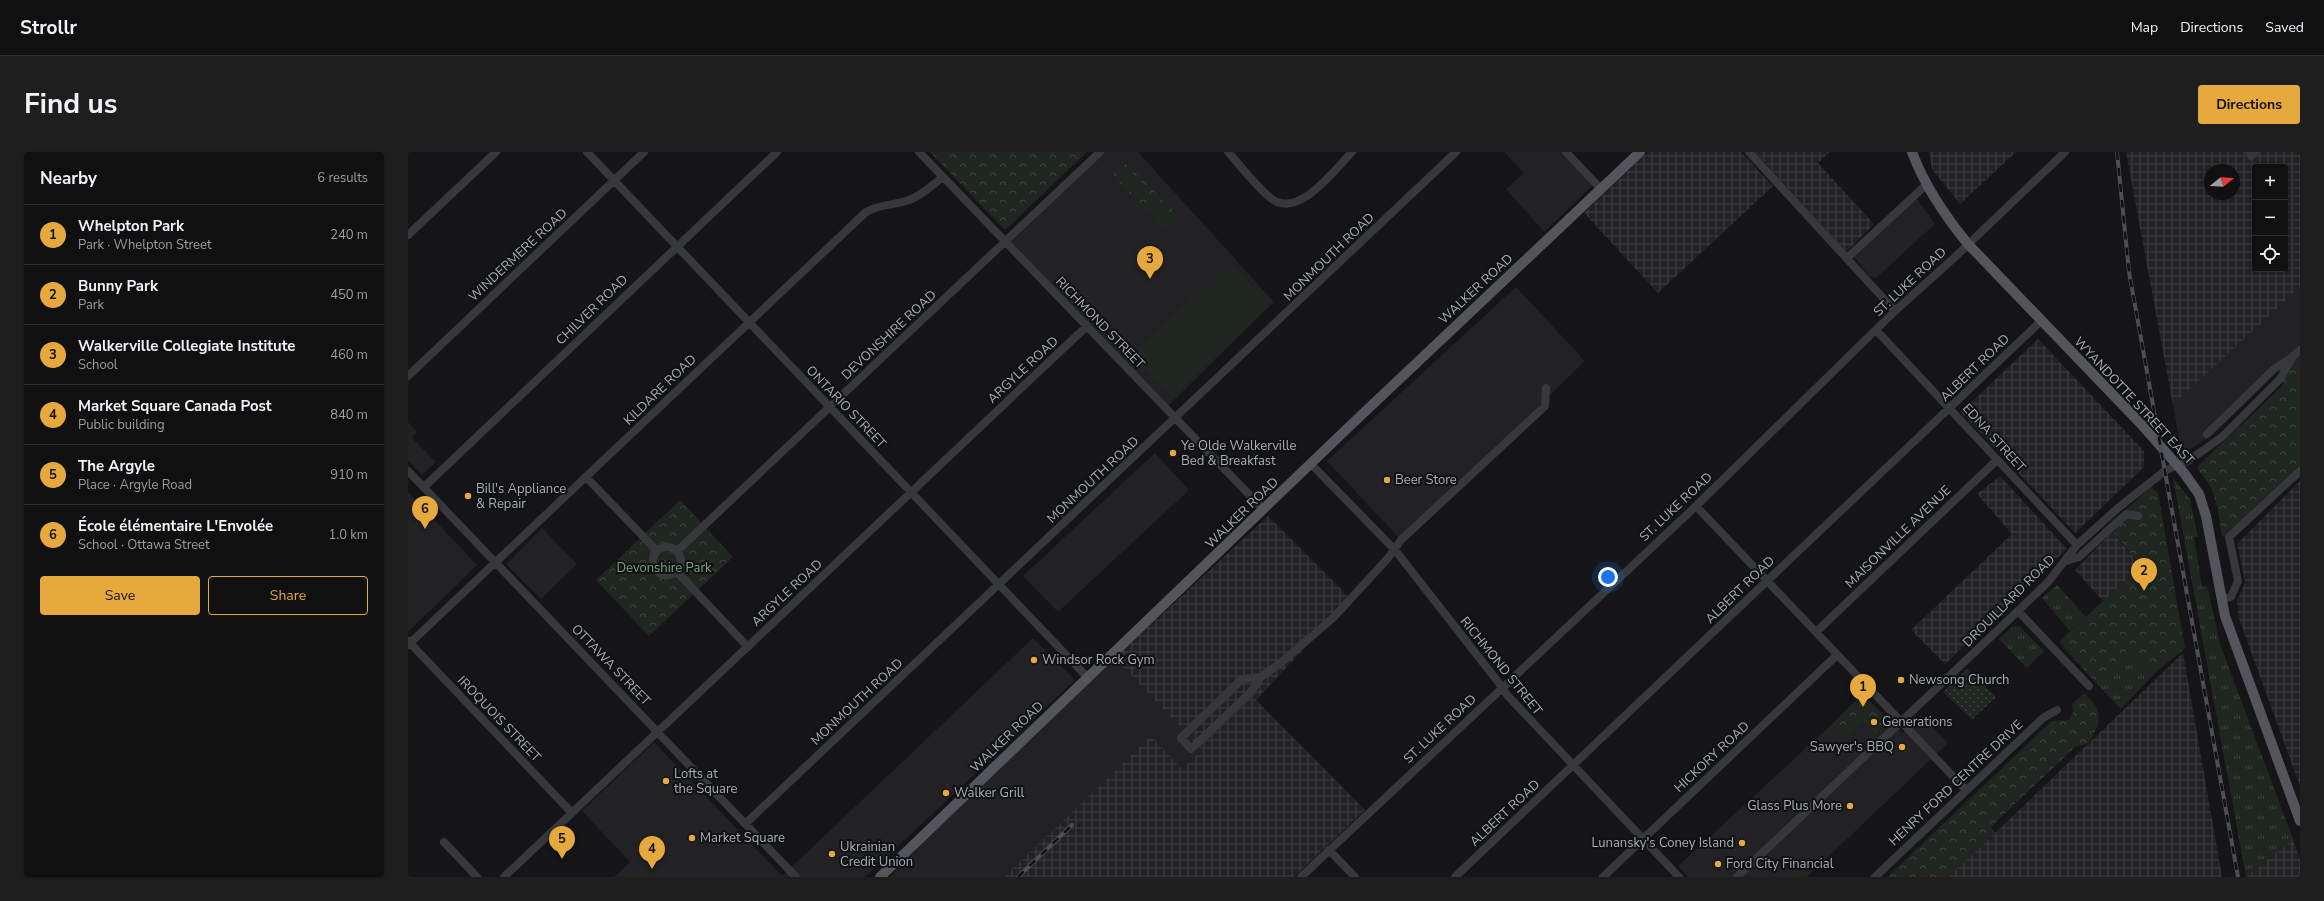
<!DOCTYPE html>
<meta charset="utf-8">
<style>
:root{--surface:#101011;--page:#1e1e1f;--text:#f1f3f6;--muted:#9c9d9f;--line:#303031;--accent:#e6a93e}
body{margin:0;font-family:"Nunito Sans",sans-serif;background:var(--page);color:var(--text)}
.controls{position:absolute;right:12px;top:12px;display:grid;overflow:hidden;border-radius:4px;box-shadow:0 1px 3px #0004}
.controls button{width:36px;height:36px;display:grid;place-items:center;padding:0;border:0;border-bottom:1px solid var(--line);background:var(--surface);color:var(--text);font:20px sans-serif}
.compass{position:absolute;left:1796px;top:12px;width:36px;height:36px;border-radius:50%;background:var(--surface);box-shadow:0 1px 3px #0004;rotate:72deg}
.you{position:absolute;left:1200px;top:425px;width:14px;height:14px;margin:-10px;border:3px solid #fff;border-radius:50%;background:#1a73e8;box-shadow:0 0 0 6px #1a73e833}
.badge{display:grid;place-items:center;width:26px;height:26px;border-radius:50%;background:var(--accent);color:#111;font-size:13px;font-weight:700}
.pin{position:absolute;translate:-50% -33px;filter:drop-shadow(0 1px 2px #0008)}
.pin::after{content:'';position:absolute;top:21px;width:14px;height:12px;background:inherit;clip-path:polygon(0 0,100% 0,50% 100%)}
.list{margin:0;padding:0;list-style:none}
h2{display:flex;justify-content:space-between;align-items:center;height:52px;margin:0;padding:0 16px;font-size:17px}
h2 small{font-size:13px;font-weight:400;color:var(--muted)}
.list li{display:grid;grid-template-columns:26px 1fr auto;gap:12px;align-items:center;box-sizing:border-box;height:60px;padding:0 16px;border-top:1px solid var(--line)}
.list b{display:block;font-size:15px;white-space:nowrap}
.list p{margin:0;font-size:13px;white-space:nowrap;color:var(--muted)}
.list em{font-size:13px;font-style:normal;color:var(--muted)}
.actions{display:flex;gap:8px;padding:12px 16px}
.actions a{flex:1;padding:9px 0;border:1px solid var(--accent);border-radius:4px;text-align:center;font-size:14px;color:var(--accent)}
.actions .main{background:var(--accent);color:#111}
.icon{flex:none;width:22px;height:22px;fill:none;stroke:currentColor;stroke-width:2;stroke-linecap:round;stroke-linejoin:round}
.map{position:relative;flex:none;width:1892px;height:725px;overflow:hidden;border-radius:4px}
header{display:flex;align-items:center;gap:24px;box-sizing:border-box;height:56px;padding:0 20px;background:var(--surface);border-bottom:1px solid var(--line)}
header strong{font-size:19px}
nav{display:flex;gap:22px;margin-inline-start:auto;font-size:14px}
.intro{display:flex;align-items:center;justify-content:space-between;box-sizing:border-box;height:96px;padding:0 24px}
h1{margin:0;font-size:28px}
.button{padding:10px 18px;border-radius:4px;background:var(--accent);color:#111;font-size:14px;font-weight:700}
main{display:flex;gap:24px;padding:0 24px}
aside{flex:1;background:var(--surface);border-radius:4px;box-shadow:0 1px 3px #0004}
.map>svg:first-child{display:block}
.built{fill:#222224}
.industrial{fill:url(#industrial-grid);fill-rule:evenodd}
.grass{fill:url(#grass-tufts)}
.forest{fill:url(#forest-crowns)}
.garden{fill:url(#garden-dots)}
.pitch{fill:#202721}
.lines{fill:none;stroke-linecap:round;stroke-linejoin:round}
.minor{stroke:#37383c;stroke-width:8}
.major{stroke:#53555b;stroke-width:10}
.rail-casing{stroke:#4c4e53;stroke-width:4}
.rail{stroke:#101112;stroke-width:2.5;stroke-dasharray:8;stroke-linecap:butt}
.poi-dot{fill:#e6a93e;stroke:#101112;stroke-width:1.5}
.labels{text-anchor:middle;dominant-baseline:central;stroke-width:4;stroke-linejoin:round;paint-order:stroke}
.street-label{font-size:13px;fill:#a8adb6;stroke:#101112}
.poi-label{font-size:13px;fill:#a8adb6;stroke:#101112;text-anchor:start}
.park-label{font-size:13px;fill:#80a082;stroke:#101112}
</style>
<header>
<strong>Strollr</strong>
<nav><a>Map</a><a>Directions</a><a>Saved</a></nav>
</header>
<div class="intro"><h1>Find us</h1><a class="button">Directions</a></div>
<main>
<aside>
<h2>Nearby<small>6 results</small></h2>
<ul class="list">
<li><span class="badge">1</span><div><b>Whelpton Park</b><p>Park · Whelpton Street</p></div><em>240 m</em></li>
<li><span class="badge">2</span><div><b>Bunny Park</b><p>Park</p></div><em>450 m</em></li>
<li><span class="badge">3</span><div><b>Walkerville Collegiate Institute</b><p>School</p></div><em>460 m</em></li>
<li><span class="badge">4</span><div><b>Market Square Canada Post</b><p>Public building</p></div><em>840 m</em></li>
<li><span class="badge">5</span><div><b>The Argyle</b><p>Place · Argyle Road</p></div><em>910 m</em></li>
<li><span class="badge">6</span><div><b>École élémentaire L'Envolée</b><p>School · Ottawa Street</p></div><em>1.0 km</em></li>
</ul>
<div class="actions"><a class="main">Save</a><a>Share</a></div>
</aside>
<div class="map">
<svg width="1892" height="725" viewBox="0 0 1892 725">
<defs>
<pattern id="industrial-grid" width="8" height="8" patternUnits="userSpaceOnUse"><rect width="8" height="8" fill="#222224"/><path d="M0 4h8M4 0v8" fill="none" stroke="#3f3f42"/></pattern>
<pattern id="grass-tufts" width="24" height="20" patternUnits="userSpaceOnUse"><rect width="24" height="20" fill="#202721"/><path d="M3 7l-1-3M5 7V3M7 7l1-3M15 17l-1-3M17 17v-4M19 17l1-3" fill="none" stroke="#3e443f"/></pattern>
<pattern id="forest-crowns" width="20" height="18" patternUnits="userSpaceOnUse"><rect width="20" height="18" fill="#202721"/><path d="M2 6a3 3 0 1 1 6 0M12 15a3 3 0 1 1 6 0" fill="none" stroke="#3e443f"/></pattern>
<pattern id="garden-dots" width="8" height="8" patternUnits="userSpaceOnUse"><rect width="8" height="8" fill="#202721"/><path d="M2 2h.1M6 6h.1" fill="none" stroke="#3e443f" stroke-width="1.8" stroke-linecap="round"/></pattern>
</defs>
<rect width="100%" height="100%" fill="#151517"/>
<!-- built -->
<path class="built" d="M697,0H730L866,150L759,255L603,90Z
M1096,0H1158L1187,31L1136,80L1098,37L1116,21Z
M1506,43L1527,72L1468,126L1461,124L1444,102Z
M1108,135L1177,209L993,388L919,309Z
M1892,135V214L1885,204L1806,282L1778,300L1773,298L1765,253Z
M0,270L9,280L4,286L28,310L14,323L0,308Z
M747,301L781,338L650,460L615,424Z
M0,340L69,413L0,480Z
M134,376L169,412L133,447L98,412Z
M625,486L667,528L457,725H206L222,710L174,659L246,590L374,724Z
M707,506L795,598L774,617L743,584L596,725H482L520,685Z
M1513,563L1540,591L1399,725H1280L1270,714L1424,572L1436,586L1455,567L1468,581L1481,569L1494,581Z"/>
<!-- industrial -->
<path class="industrial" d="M1240,0H1333L1365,34L1250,141L1176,61Z
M1347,0H1422L1410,11L1466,72L1438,100Z
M1521,0H1608L1552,52L1524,17Z
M1718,0H1892V135L1765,253ZM1847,15H1877V117H1847ZM1802,18H1826V42H1802Z
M1630,187L1736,299V315L1667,381L1553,260Z
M1592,324L1659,397L1537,512L1503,478L1604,382L1569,342Z
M1892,329V634L1831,467L1829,449L1837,430L1829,392Z
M860,364L943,447L848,548L957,658L886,725H596L743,584L774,617L794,598L707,506Z
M1704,380L1733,414L1695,449L1667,418Z
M1775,501L1814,725H1540L1587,681Z
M1885,687L1892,707V725H1838Z"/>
<!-- grass -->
<path class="grass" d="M1765,326L1782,347L1790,385H1786L1794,435L1799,434L1812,492L1885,687L1838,725Z
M1649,433L1678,465L1662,479L1634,446Z
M1611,474L1636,499L1619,516L1591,487L1604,475Z
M1720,498L1748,520L1713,557L1687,530Z"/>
<!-- forest -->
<path class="forest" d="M522,0H679L597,78Z
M719,11L771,65L756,79L704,23Z
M1885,204L1892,214V319L1821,385L1814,384C1810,360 1809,336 1790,318L1791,313L1873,235L1875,231L1872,227Z
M1743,335L1750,341L1777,496L1748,520L1720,498L1687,530L1651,490L1733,414L1700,374Z
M272,348L325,405L241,484L188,428Z
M1676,541C1696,559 1694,571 1680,591L1667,595L1583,675L1587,681L1540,725H1479L1644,569L1661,568L1665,561L1664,552Z
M1455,542L1481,569L1468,581L1455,568L1436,586L1424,572Z"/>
<!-- garden -->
<path class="garden" d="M1559,517L1588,545L1564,568L1535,540Z"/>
<!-- pitch -->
<path class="pitch" d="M719,15L739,36L728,46L709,25Z
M746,44L765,65L755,74L735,53Z
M822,111L862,153L764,246L724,203Z"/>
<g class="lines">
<!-- minor -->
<path class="minor" d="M179,0L680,526
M511,0L856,358
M820,0C833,14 849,36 864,47C891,67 927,17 944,0
M1158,0L1193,37
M1341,0L1487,159
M1841,0L1843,4L1847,0
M0,83L88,0
M1439,106L1518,33
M1468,178L1669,393
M0,224L236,0
M1799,282L1866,217L1883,206
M903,312L987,398L1094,535L1099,543L1271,725
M0,319L388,725
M178,325L249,399
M16,335L369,0
M1288,354L1558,638
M245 409a14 14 0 1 1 28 0a14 14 0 1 1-28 0Z
M269,399L692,0
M1658,409L1671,405L1718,362L1730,364
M268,419L340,495
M1813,447L1823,445L1830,429L1821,385L1892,319
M1610,459L1681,534
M1408,480L1589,308
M0,489L164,661
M0,493L458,60C475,51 484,54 501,48C513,44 524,33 535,25
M853,525L834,527L773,586L783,597L842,541L853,525L875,509L926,465L980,406L993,388L1137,254L1138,236
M337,672L1048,0
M36,690L69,725
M921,698L947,725
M96,725L679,174
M893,725L1288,354L1487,159L1547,105L1657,0
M1047,725L1633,169
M1195,725L1429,503
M1329,725L1610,459L1640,430L1669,393L1710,356L1758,318L1780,309L1814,285L1872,227L1885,204L1892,198
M1467,725L1635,566L1649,558"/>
<!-- major -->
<path class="major" d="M1504,0C1517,35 1537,64 1560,92L1733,272L1776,321L1791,342L1798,364L1817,464L1892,669
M472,725L945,271L1232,0"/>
<!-- rail casing -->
<g class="rail-casing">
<path id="rail" d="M1709,0L1721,120L1830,725
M610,725L664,673"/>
</g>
<!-- rail -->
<use href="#rail" class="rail"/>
</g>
<!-- markers -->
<g class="poi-dot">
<circle cx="765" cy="301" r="4"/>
<circle cx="979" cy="328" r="4"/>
<circle cx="60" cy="344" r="4"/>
<circle cx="626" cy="508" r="4"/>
<circle cx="1493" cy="528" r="4"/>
<circle cx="1466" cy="570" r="4"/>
<circle cx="1494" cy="595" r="4"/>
<circle cx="258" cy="629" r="4"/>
<circle cx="538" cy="641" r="4"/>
<circle cx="1442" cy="654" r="4"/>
<circle cx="284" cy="686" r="4"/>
<circle cx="1334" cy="691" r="4"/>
<circle cx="424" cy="702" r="4"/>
<circle cx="1310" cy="712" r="4"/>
</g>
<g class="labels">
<!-- street labels -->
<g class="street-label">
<text transform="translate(110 103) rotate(-43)">WINDERMERE ROAD</text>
<text transform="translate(921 105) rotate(-44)">MONMOUTH ROAD</text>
<text transform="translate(1502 130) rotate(-43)">ST. LUKE ROAD</text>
<text transform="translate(1068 137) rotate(-43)">WALKER ROAD</text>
<text transform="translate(184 158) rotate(-44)">CHILVER ROAD</text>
<text transform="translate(692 171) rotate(46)">RICHMOND STREET</text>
<text transform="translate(481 183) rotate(-43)">DEVONSHIRE ROAD</text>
<text transform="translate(1567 216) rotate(-44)">ALBERT ROAD</text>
<text transform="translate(615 218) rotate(-43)">ARGYLE ROAD</text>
<text transform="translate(252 238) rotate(-44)">KILDARE ROAD</text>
<text transform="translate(1726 249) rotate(47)">WYANDOTTE STREET EAST</text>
<text transform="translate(438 255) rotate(46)">ONTARIO STREET</text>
<text transform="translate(1586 286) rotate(48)">EDNA STREET</text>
<text transform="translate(685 328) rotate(-43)">MONMOUTH ROAD</text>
<text transform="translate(1268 355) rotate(-43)">ST. LUKE ROAD</text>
<text transform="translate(834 361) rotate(-44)">WALKER ROAD</text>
<text transform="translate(1490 385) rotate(-44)">MAISONVILLE AVENUE</text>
<text transform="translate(1332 438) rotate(-44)">ALBERT ROAD</text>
<text transform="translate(379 441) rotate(-43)">ARGYLE ROAD</text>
<text transform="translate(1601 449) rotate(-45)">DROUILLARD ROAD</text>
<text transform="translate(203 513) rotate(46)">OTTAWA STREET</text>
<text transform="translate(1093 514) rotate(51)">RICHMOND STREET</text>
<text transform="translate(449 550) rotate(-43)">MONMOUTH ROAD</text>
<text transform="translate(91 567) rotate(46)">IROQUOIS STREET</text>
<text transform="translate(1032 577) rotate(-43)">ST. LUKE ROAD</text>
<text transform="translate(599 585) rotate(-44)">WALKER ROAD</text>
<text transform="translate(1304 605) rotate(-43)">HICKORY ROAD</text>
<text transform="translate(1548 631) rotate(-43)">HENRY FORD CENTRE DRIVE</text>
<text transform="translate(1097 661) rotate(-43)">ALBERT ROAD</text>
</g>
<!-- poi labels -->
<g class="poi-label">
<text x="773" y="294">Ye Olde Walkerville<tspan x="773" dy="15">Bed &amp; Breakfast</tspan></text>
<text x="987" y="328">Beer Store</text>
<text x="68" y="337">Bill's Appliance<tspan x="68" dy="15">&amp; Repair</tspan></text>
<text x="634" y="508">Windsor Rock Gym</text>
<text x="1501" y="528">Newsong Church</text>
<text x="1474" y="570">Generations</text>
<text x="1486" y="595" text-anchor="end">Sawyer's BBQ</text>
<text x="266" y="622">Lofts at<tspan x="266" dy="15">the Square</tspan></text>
<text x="546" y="641">Walker Grill</text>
<text x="1434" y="654" text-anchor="end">Glass Plus More</text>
<text x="292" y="686">Market Square</text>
<text x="1326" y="691" text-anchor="end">Lunansky's Coney Island</text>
<text x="432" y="695">Ukrainian<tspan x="432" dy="15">Credit Union</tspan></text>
<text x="1318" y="712">Ford City Financial</text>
</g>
<!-- park labels -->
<g class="park-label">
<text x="256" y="416">Devonshire Park</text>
</g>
</g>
</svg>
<div class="controls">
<button>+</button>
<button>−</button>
<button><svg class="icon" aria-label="locate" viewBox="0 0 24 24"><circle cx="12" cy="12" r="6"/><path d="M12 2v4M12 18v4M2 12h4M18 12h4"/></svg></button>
</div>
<svg class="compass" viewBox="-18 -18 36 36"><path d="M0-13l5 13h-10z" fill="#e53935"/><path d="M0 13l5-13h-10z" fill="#9c9d9f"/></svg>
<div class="you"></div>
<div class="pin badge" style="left:1455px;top:555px">1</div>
<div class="pin badge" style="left:1736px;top:439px">2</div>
<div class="pin badge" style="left:742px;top:127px">3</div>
<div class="pin badge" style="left:244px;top:717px">4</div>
<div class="pin badge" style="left:154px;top:707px">5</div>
<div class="pin badge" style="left:17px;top:377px">6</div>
</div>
</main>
